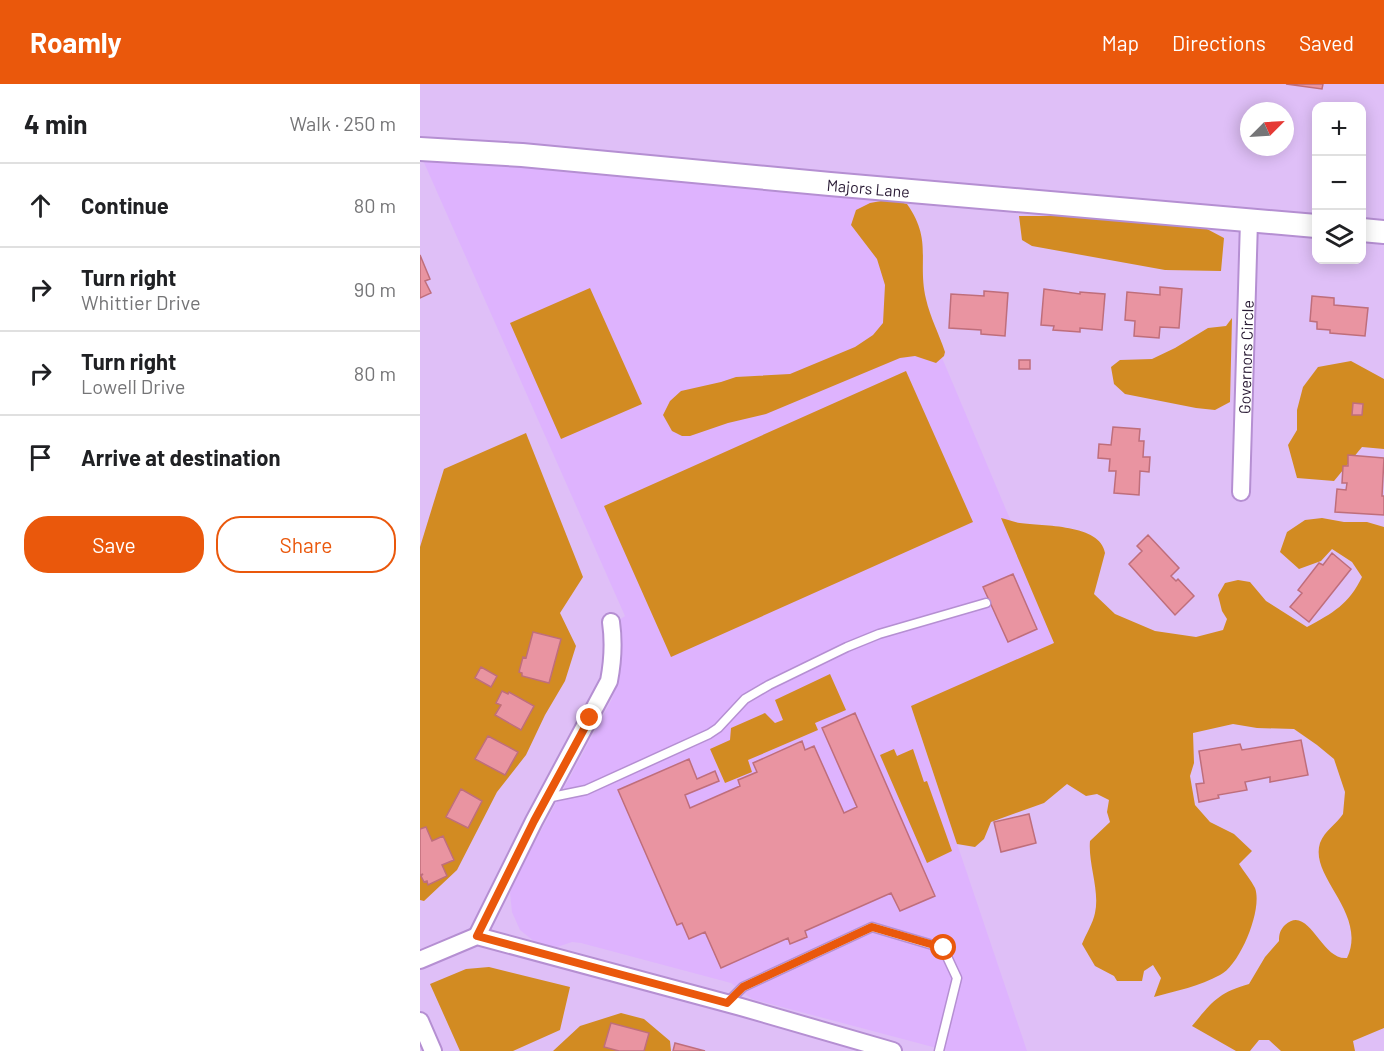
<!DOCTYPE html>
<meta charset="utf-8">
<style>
:root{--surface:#fff;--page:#f6f6f6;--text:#202124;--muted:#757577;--line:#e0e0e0;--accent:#ea580c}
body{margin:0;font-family:Barlow,sans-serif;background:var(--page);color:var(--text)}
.controls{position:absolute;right:18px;top:18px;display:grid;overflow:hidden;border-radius:12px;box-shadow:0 3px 15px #0003}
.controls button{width:54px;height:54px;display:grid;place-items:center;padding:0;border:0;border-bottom:2px solid var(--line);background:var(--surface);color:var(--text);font:30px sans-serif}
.compass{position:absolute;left:820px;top:18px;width:54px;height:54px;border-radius:50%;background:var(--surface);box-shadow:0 3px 15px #0003;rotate:66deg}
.stop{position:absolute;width:18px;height:18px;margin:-14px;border:4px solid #ea580c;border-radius:50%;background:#fff}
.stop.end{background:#ea580c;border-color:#fff;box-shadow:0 2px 6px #0008}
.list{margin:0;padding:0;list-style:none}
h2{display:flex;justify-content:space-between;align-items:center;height:78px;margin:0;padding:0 24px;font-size:26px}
h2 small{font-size:20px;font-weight:400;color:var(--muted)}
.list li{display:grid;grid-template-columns:39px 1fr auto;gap:18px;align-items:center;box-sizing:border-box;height:84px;padding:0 24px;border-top:2px solid var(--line)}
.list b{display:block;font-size:22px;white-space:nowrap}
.list p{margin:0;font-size:20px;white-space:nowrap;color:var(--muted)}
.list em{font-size:20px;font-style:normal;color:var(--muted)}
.actions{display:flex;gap:12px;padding:18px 24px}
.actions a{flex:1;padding:14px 0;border:2px solid var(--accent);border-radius:24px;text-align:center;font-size:21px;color:var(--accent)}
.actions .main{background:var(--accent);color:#fff}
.icon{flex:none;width:33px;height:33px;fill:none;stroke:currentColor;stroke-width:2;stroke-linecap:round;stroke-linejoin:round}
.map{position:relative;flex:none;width:964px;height:967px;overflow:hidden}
header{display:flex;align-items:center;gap:36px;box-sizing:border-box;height:84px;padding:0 30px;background:var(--accent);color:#fff}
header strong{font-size:28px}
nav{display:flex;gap:33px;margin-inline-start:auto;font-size:21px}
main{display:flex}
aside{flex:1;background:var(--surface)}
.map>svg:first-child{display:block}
.built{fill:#deb3fe}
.green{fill:#d28b22}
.building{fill:#e994a1;stroke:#bf6e7b;stroke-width:1.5}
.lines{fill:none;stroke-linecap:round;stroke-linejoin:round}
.lane-casing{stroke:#b58fd2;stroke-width:11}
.street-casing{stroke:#b58fd2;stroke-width:20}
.secondary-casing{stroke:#b58fd2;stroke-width:26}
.lane{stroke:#fff;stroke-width:8}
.street{stroke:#fff;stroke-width:16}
.secondary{stroke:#fff;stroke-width:22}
.route{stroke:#ea580c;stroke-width:8}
.labels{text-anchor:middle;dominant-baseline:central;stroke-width:6;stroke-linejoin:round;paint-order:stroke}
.street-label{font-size:16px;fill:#291a34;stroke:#dfbff7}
</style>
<header>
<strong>Roamly</strong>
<nav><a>Map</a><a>Directions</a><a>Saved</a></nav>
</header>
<main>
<aside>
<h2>4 min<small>Walk · 250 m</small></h2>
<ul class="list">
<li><svg class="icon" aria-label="ahead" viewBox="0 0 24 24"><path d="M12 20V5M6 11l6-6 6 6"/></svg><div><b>Continue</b></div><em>80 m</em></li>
<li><svg class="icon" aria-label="right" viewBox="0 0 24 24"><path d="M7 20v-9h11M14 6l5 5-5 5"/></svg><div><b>Turn right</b><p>Whittier Drive</p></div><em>90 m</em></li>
<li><svg class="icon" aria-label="right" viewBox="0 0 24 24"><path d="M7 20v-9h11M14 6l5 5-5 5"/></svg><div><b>Turn right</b><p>Lowell Drive</p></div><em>80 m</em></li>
<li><svg class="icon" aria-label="arrive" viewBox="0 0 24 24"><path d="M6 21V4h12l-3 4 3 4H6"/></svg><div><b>Arrive at destination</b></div></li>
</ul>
<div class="actions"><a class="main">Save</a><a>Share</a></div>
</aside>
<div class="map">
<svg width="964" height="967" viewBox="0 0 964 967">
<rect width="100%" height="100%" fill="#dfbff7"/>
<!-- built -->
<path class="built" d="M2,74L453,110L646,568L496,638L607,967H528L332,915L311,899L161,859L152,858L137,863L126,861L115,858L100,846L92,828L90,809L94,797L192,615L202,573V554L199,536L205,532Z"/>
<!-- green -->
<path class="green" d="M461,117H476L487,120C513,157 497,176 506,215C510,233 519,250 525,268L524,272L516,279L495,272L480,274L346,330L308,339L270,352H262L252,347L243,331L250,317L261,307L301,298L316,293L370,290L435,263L453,251L463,239L465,201L457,175L431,141L436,126L450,119Z
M599,132H655L787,145L804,154L801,187L745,186L612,162L602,156Z
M170,204L222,320L141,355L90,239Z
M812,234L810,318L795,326L776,324L705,310L694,300L691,283L700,276L732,275L755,264L788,244L806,242Z
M931,277L964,295V365L942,363L914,397L877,394L868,361L877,346V326L883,303L898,283Z
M486,287L553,438L251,573L184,422Z
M106,349L163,493L140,529L156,562L145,597L125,631L106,671L77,708L37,786L4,817L0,816V463L24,385Z
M581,434C587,435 593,438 600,439C622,442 681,440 685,469L674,510L695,530L735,547L776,553L803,546L807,535L802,527L798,511L805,499L818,496L830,498L846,517L887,543C913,529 929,520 942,493L932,478L912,465L901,477L879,485L860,468L867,448L885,436L902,434L924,438H947L964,443V944L933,957L935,967H861L849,956H839L830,967H816L772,942C793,917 798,909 829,900L845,873L859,857C859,850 860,846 865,841C889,819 901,877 927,874C948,829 889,793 900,759C905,746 916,741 923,730L925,708L914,675L897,661L874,645L837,644L813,640L773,649L774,679L770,692L775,721L790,738L814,750L832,767L819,780C824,788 831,796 835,804C843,825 820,881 800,891C780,902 756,907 734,913L741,894L733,881L724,887L722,897H697L694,892L675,882L662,860C666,850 673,839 675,829C680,806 668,780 670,757L690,738L687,728L689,716L677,710L666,712L647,700L624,719L571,738L564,755L555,763L537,760L491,622L634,559Z
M410,590L426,626L395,639L398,646L328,676L332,688L305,699L290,665L310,656L311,644L345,629L355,639L363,636L355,616Z
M474,665L477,672L493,665L504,698L507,697L532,767L507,779L460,671Z
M69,883L150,903L140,946L93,967H40L10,900L46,885Z
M201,929L224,935L250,957L251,967H133L160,942Z"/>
<!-- building -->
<path class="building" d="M866,0H903L902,5Z
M0,171L10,195L5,197L11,209L0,214Z
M740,203L762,205L759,244L740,243L739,254L714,252L715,237L705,236L707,208L740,211Z
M624,205L660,210V208L685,210L682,246L660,244V248L633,246L634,242L621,241Z
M564,207L588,209L585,252L561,250V246L529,244L531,210L564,212Z
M892,212L914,214V221L948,224L945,252L910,249V246L897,245V238L890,237Z
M599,276H610V285H599Z
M933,319L943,320L942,331H932Z
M693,343L720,345L719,357H724L723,373H730L729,388L720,387L719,411L694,409L696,387H689L690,375L678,374L679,360L691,361Z
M928,371L964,374L962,412H964V431L915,428L917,405L926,406L927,399H922L923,382H928Z
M728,451L759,484L751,492L756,497L758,495L774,512L755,531L709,480L722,467L717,462Z
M912,469L931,485L889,538L870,523L882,509L878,506L899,479L903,481Z
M593,490L617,545L588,558L563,503Z
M113,548L141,555L129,599L102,592V589L99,588L103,573L106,574Z
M61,583L77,592L71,603L55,594Z
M82,607L88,610L89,608L114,622L101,646L75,631L81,621L76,619Z
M435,629L515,812L480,827L471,809L385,847L387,853L370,860L368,854L301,884L285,848L269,855L262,839L257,841L198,706L269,675L277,695L295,687L299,697L265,711L270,724L320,702L318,696L337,688L333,679L382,657L385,666L394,662L424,729L437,723L402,644Z
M68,652L98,668L85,691L55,675Z
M881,656L888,691L850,698V693L825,698L827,706L798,711L799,714L779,718L776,700L784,699L779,667L820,660L822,666Z
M41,705L62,717L48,744L26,733Z
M609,730L616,759L581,768L574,738Z
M6,743L12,757L23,752L34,776L22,781L27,792L8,801L7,797L4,798L1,792L3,790L0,791V745Z
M191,939L229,949L224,967H199L184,963Z
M255,959L285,967H253Z"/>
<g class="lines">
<!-- lane casing -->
<g class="lane-casing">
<path id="lane" d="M127,714L166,706L289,650L298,644L325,615L349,601L427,563L459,550L566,519
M307,919L323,903L452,843L523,864L537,894L519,967"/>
</g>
<!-- street casing -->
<g class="street-casing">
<g id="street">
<path id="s1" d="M821,408L829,137"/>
<path d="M57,852L114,737L189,597C193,576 194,559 191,538"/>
<path d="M0,876L57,852L321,923L473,967"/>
<path d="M0,937L13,967"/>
</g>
</g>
<!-- secondary casing -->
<g class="secondary-casing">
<g id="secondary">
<path id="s2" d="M0,65L102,71L410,100L896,142"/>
<path d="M942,146L964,148"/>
</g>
</g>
<!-- lane -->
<use href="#lane" class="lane"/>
<!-- street -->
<use href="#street" class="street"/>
<!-- secondary -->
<use href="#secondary" class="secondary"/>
</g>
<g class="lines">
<!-- route -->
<path class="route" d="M170,634L114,737L57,852L307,919L323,903L452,843L524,864"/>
</g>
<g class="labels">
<!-- street labels -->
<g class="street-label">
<text stroke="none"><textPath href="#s2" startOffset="450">Majors Lane</textPath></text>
<text stroke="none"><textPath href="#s1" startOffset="135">Governors Circle</textPath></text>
</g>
</g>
</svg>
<div class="controls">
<button>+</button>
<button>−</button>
<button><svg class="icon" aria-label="layers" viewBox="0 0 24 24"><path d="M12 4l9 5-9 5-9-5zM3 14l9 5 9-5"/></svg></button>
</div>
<svg class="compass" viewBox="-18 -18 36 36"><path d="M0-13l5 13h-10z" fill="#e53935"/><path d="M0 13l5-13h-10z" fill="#757577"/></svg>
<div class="stop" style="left:524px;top:864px"></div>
<div class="stop end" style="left:170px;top:634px"></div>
</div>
</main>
